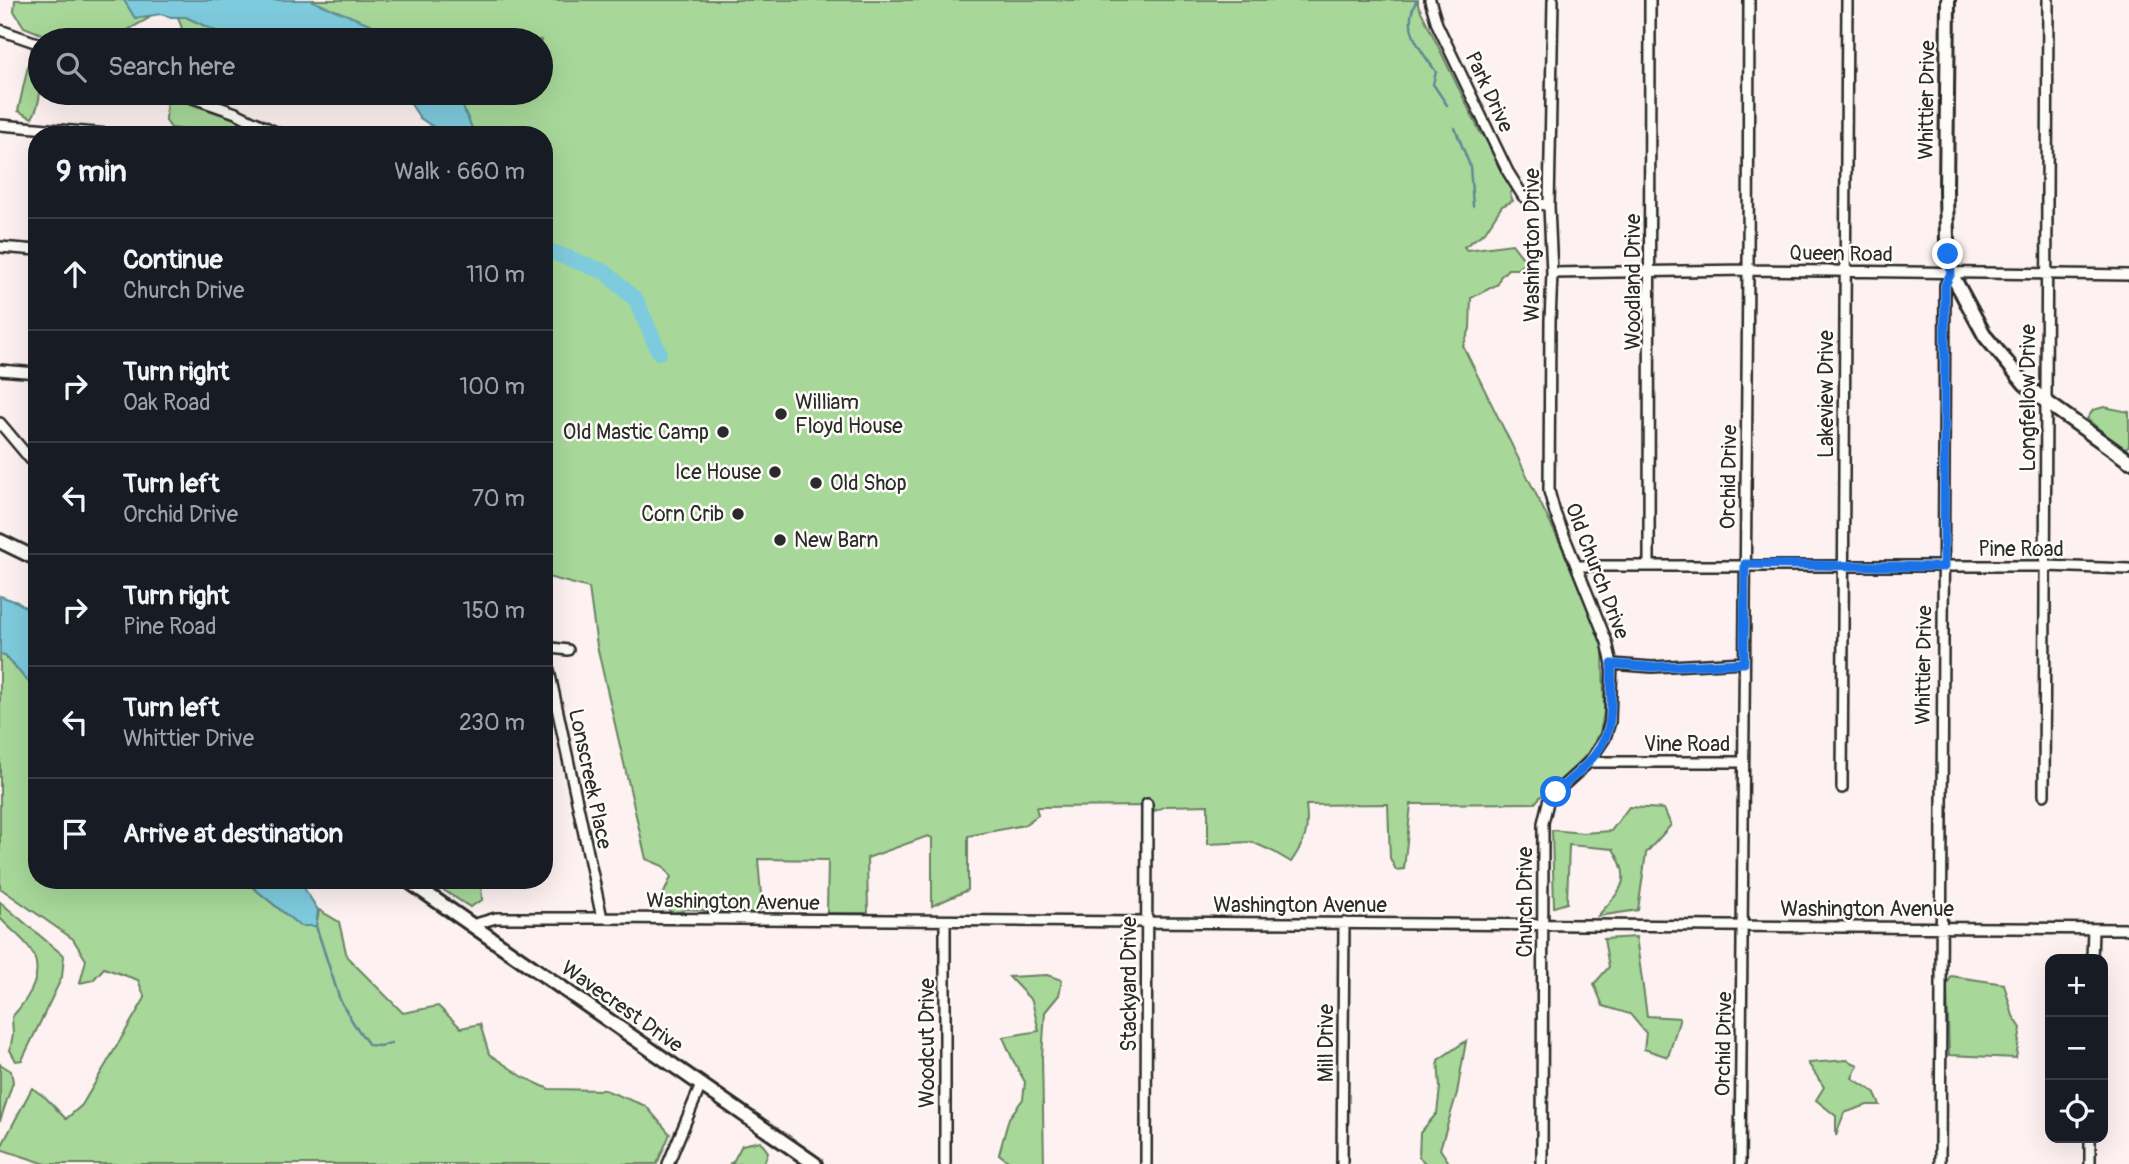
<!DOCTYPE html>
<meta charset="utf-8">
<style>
:root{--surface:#171b24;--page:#20242c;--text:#f1f3f6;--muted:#9ea1a6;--line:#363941}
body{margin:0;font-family:Pangolin,sans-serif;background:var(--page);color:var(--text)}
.controls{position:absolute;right:21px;bottom:21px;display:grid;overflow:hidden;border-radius:14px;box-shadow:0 7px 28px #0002}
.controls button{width:63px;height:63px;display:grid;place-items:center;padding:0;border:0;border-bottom:2px solid var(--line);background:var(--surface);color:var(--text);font:35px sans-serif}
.stop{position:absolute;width:21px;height:21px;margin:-16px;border:5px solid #1a73e8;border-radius:50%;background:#fff}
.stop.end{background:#1a73e8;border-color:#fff;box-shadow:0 2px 7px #0008}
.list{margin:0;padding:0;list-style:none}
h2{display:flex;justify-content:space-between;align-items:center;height:91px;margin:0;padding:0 28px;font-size:30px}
h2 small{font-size:23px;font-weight:400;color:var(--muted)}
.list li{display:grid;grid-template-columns:46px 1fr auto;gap:21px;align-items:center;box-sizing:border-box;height:112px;padding:0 28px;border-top:2px solid var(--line)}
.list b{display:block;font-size:26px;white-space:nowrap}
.list p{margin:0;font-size:23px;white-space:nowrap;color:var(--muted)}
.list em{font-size:23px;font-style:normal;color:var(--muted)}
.icon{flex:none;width:38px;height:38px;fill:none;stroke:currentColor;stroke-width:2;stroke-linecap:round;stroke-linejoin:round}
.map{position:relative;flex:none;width:2129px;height:1164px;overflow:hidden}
.search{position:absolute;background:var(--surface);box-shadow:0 7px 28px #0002;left:28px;top:28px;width:525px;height:77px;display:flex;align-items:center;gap:18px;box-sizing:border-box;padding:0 24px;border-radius:38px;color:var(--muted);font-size:26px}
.panel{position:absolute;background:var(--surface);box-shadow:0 7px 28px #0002;left:28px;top:126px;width:525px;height:763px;border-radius:28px}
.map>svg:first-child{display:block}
.green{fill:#a7d899;stroke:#698262;stroke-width:2}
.water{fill:#7ecbdd;stroke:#5d8b96;stroke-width:2}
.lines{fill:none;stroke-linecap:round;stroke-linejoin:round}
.stream{stroke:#5d8b96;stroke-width:2.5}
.river{stroke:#7ecbdd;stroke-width:16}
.street-casing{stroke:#2b2b2b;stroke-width:14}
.secondary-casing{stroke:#2b2b2b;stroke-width:18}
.street{stroke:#fdfcf7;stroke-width:9}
.secondary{stroke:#fdfcf7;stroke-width:12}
.route{stroke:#1a73e8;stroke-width:9}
.poi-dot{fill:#2b2b2b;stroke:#fdfcf7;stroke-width:2.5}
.labels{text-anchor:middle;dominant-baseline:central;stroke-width:5;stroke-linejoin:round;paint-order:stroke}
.street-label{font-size:21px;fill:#2b2b2b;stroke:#fdfcf7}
.poi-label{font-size:21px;fill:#2b2b2b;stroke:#fdfcf7;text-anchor:start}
</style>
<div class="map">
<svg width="2129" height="1164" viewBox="0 0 2129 1164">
<rect width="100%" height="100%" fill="#fdf1f1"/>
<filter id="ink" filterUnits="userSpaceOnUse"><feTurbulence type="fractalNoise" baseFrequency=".0143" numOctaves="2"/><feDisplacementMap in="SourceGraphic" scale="14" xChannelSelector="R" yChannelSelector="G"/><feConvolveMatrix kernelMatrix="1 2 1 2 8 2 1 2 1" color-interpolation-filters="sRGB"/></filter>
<g filter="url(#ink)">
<!-- green -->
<path class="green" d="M15,0H124L135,18L151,17L128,30L126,40H58L51,38L24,27L14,11Z
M294,0H1418V5L1481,134L1488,137L1513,190L1510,194L1513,201L1502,206L1485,232L1464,247L1467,250L1512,244L1526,262L1517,269H1508L1500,277L1498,284L1471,298L1470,329L1463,346L1562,547L1603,645L1604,712L1600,733L1596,738L1594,747L1548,795L1541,796L1535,803L1411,804L1404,869L1396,870L1390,858L1388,804L1306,805C1309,831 1306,840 1291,862L1272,851L1252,842L1208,844V805L1166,806L1155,811L1153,806L1036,807L1038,815L1024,825L968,836V890L932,906V838L928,836L867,858L868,913H827L828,860L758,859L762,907L756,913L704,911L702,910L686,909V907L683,911L672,913L660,902L671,877L663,866L646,859L597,646L589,588L544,576V135H461L448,93H541V40H389Z
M178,17H186L235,40H186Z
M32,48L40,52C40,72 44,100 32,118L18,111Z
M167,96L241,121L247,130L241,135H234L171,128L166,121Z
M2104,407L2129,412V446L2123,449L2087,419L2093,410Z
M0,654L4,655L37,691V880H244L300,926H316L319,910L339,922L347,957L403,1013L438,1006L461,1028L480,1024L489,1054L523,1077L549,1089L605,1090L646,1106L670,1134L657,1164H46L0,1149L32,1088L46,1098L66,1119L82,1105L145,998L138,980L104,968L93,980L80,983L86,960L73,939L0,888Z
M1629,807L1664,809L1671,825L1646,853L1638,910L1598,916C1620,890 1634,882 1613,849L1569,845L1567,903L1554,907L1552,830L1583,833L1611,831Z
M428,880H481L482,900L470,907Z
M0,902L64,956L62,977L22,1060L16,1061L10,1050L13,1034L12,1017C29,998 48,971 28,946C20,936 9,928 0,918Z
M1636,937L1647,1016L1680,1018L1668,1057L1644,1049L1646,1033L1630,1014L1603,1006L1594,984L1609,967L1604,939Z
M1047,975L1062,980L1059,995L1045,1012L1042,1057L1044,1164H1012L999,1154L1009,1118L1023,1099L1025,1082L1013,1060L1003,1037L1039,1031L1032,1001L1009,977Z
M1951,976L2004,984L2013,1016L2021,1028L2016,1058L1949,1055L1947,985Z
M1466,1041L1457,1093L1440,1149L1450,1164H1426L1419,1157L1420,1133L1437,1113L1440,1088L1438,1060Z
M1847,1060L1858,1065L1852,1078L1874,1092L1880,1105H1867L1844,1113L1836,1136V1116L1816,1100L1824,1087L1808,1063Z
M0,1064L11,1071L13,1082L0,1121Z
M760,1141L768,1152L764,1164H729L733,1162L742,1145Z"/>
<!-- water -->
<path class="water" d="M124,0H310L385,30L396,40H235L186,17H171L161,14L135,18Z
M391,93H457L475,135H448L441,132L420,118L407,98Z
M0,596L17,602L37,615V691L5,655L0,654Z
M244,880H299L318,910L316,926H300Z"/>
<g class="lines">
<!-- stream -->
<path class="stream" d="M1417,0C1400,28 1421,50 1436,72L1433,84L1447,105
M1455,128L1470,166L1473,206
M316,926L340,1000L354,1024L369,1045L380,1046L391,1043"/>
<!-- river -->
<path class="river" d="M544,249L605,272L636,300L659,352"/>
<!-- street casing -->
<g class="street-casing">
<path id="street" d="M1430,0L1437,24L1508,172L1523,196L1532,202L1549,206
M0,30L40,44
M179,93L236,113L282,135
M0,125L120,135
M0,247L37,250
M1552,273L1748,270L2129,275
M0,370L37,373
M0,423L37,467
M1649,565L1650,0
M1577,566H2046L2129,569
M544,647L602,918
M544,647L568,650
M1612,664L1652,667L1744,662
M1589,762H1743
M1842,788L1847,0
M2044,795L2048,0
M472,925L496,918H602L2129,929
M2092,959L2093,929
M668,1164L701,1085
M945,1164V921
M1146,1164L1147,804
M1342,1164L1344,923
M1542,1164L1543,823L1548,802L1556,792L1589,762L1605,738L1610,722L1612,664L1607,642L1555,513L1549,491L1550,321L1552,273L1549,206L1553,0
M1740,1164L1748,270L1749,0
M1940,1164L1945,285L1951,273
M2090,1164V1138"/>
</g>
<!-- secondary casing -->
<g class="secondary-casing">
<path id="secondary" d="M1948,0L1946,190L1947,241L1951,273L1985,336L2025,384L2045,401L2129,461
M0,541L37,559
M407,880L815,1164"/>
</g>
<!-- street -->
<use href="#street" class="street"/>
<!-- secondary -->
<use href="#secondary" class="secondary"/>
</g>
</g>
<g class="lines" filter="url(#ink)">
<!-- route -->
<path class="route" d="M1556,792C1578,772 1607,752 1610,719C1612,701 1611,682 1612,664L1652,667L1744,663L1745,564L1944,567L1945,285L1951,273L1948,254"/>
</g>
<!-- markers -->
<g class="poi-dot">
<circle cx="781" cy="414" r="7"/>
<circle cx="723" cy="432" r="7"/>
<circle cx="775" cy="472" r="7"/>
<circle cx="816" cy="483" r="7"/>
<circle cx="738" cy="514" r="7"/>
<circle cx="780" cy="540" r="7"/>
</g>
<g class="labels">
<!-- street labels -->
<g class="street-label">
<text transform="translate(1489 92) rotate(65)">Park Drive</text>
<text transform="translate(1927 100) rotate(-89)">Whittier Drive</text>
<text transform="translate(1532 245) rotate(-90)">Washington Drive</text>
<text transform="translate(1841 254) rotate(1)">Queen Road</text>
<text transform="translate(1633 282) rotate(-90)">Woodland Drive</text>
<text transform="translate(1826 394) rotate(-90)">Lakeview Drive</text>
<text transform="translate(2028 398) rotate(-90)">Longfellow Drive</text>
<text transform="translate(1729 477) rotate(-89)">Orchid Drive</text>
<text x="2021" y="549">Pine Road</text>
<text transform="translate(1597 571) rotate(69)">Old Church Drive</text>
<text transform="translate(1924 665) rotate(-89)">Whittier Drive</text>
<text x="1687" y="744">Vine Road</text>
<text transform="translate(590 779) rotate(78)">Lonscreek Place</text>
<text transform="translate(733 902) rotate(1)">Washington Avenue</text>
<text transform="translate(1525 902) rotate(-90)">Church Drive</text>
<text x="1300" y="905">Washington Avenue</text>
<text x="1867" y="909">Washington Avenue</text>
<text transform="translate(1129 984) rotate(-90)">Stackyard Drive</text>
<text transform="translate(622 1007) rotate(35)">Wavecrest Drive</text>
<text transform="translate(927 1043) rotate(-90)">Woodcut Drive</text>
<text transform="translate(1326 1043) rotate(-90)">Mill Drive</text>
<text transform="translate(1724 1044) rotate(-89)">Orchid Drive</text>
</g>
<!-- poi labels -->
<g class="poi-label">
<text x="795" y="402">William<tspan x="795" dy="24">Floyd House</tspan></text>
<text x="709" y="432" text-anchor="end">Old Mastic Camp</text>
<text x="761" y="472" text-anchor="end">Ice House</text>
<text x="830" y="483">Old Shop</text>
<text x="724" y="514" text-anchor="end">Corn Crib</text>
<text x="794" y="540">New Barn</text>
</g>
</g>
</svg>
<div class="controls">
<button>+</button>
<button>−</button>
<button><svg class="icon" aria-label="locate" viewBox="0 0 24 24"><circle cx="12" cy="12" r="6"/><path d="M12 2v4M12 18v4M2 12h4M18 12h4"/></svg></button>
</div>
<div class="stop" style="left:1556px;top:792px"></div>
<div class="stop end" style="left:1948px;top:254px"></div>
<div class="search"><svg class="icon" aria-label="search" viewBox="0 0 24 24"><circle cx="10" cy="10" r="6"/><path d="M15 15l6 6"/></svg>Search here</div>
<section class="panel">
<h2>9 min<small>Walk · 660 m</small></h2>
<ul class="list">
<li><svg class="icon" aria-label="ahead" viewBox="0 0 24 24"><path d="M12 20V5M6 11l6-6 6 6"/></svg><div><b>Continue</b><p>Church Drive</p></div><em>110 m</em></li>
<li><svg class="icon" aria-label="right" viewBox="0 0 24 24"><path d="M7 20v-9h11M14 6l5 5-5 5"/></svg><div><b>Turn right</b><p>Oak Road</p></div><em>100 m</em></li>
<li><svg class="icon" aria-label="left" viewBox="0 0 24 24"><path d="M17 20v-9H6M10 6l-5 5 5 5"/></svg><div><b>Turn left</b><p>Orchid Drive</p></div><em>70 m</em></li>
<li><svg class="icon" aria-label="right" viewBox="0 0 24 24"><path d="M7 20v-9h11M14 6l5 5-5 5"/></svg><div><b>Turn right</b><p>Pine Road</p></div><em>150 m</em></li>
<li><svg class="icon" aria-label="left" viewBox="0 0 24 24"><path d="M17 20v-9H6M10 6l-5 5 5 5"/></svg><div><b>Turn left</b><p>Whittier Drive</p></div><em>230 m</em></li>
<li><svg class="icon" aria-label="arrive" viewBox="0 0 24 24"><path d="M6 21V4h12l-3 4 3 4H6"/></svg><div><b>Arrive at destination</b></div></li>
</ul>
</section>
</div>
